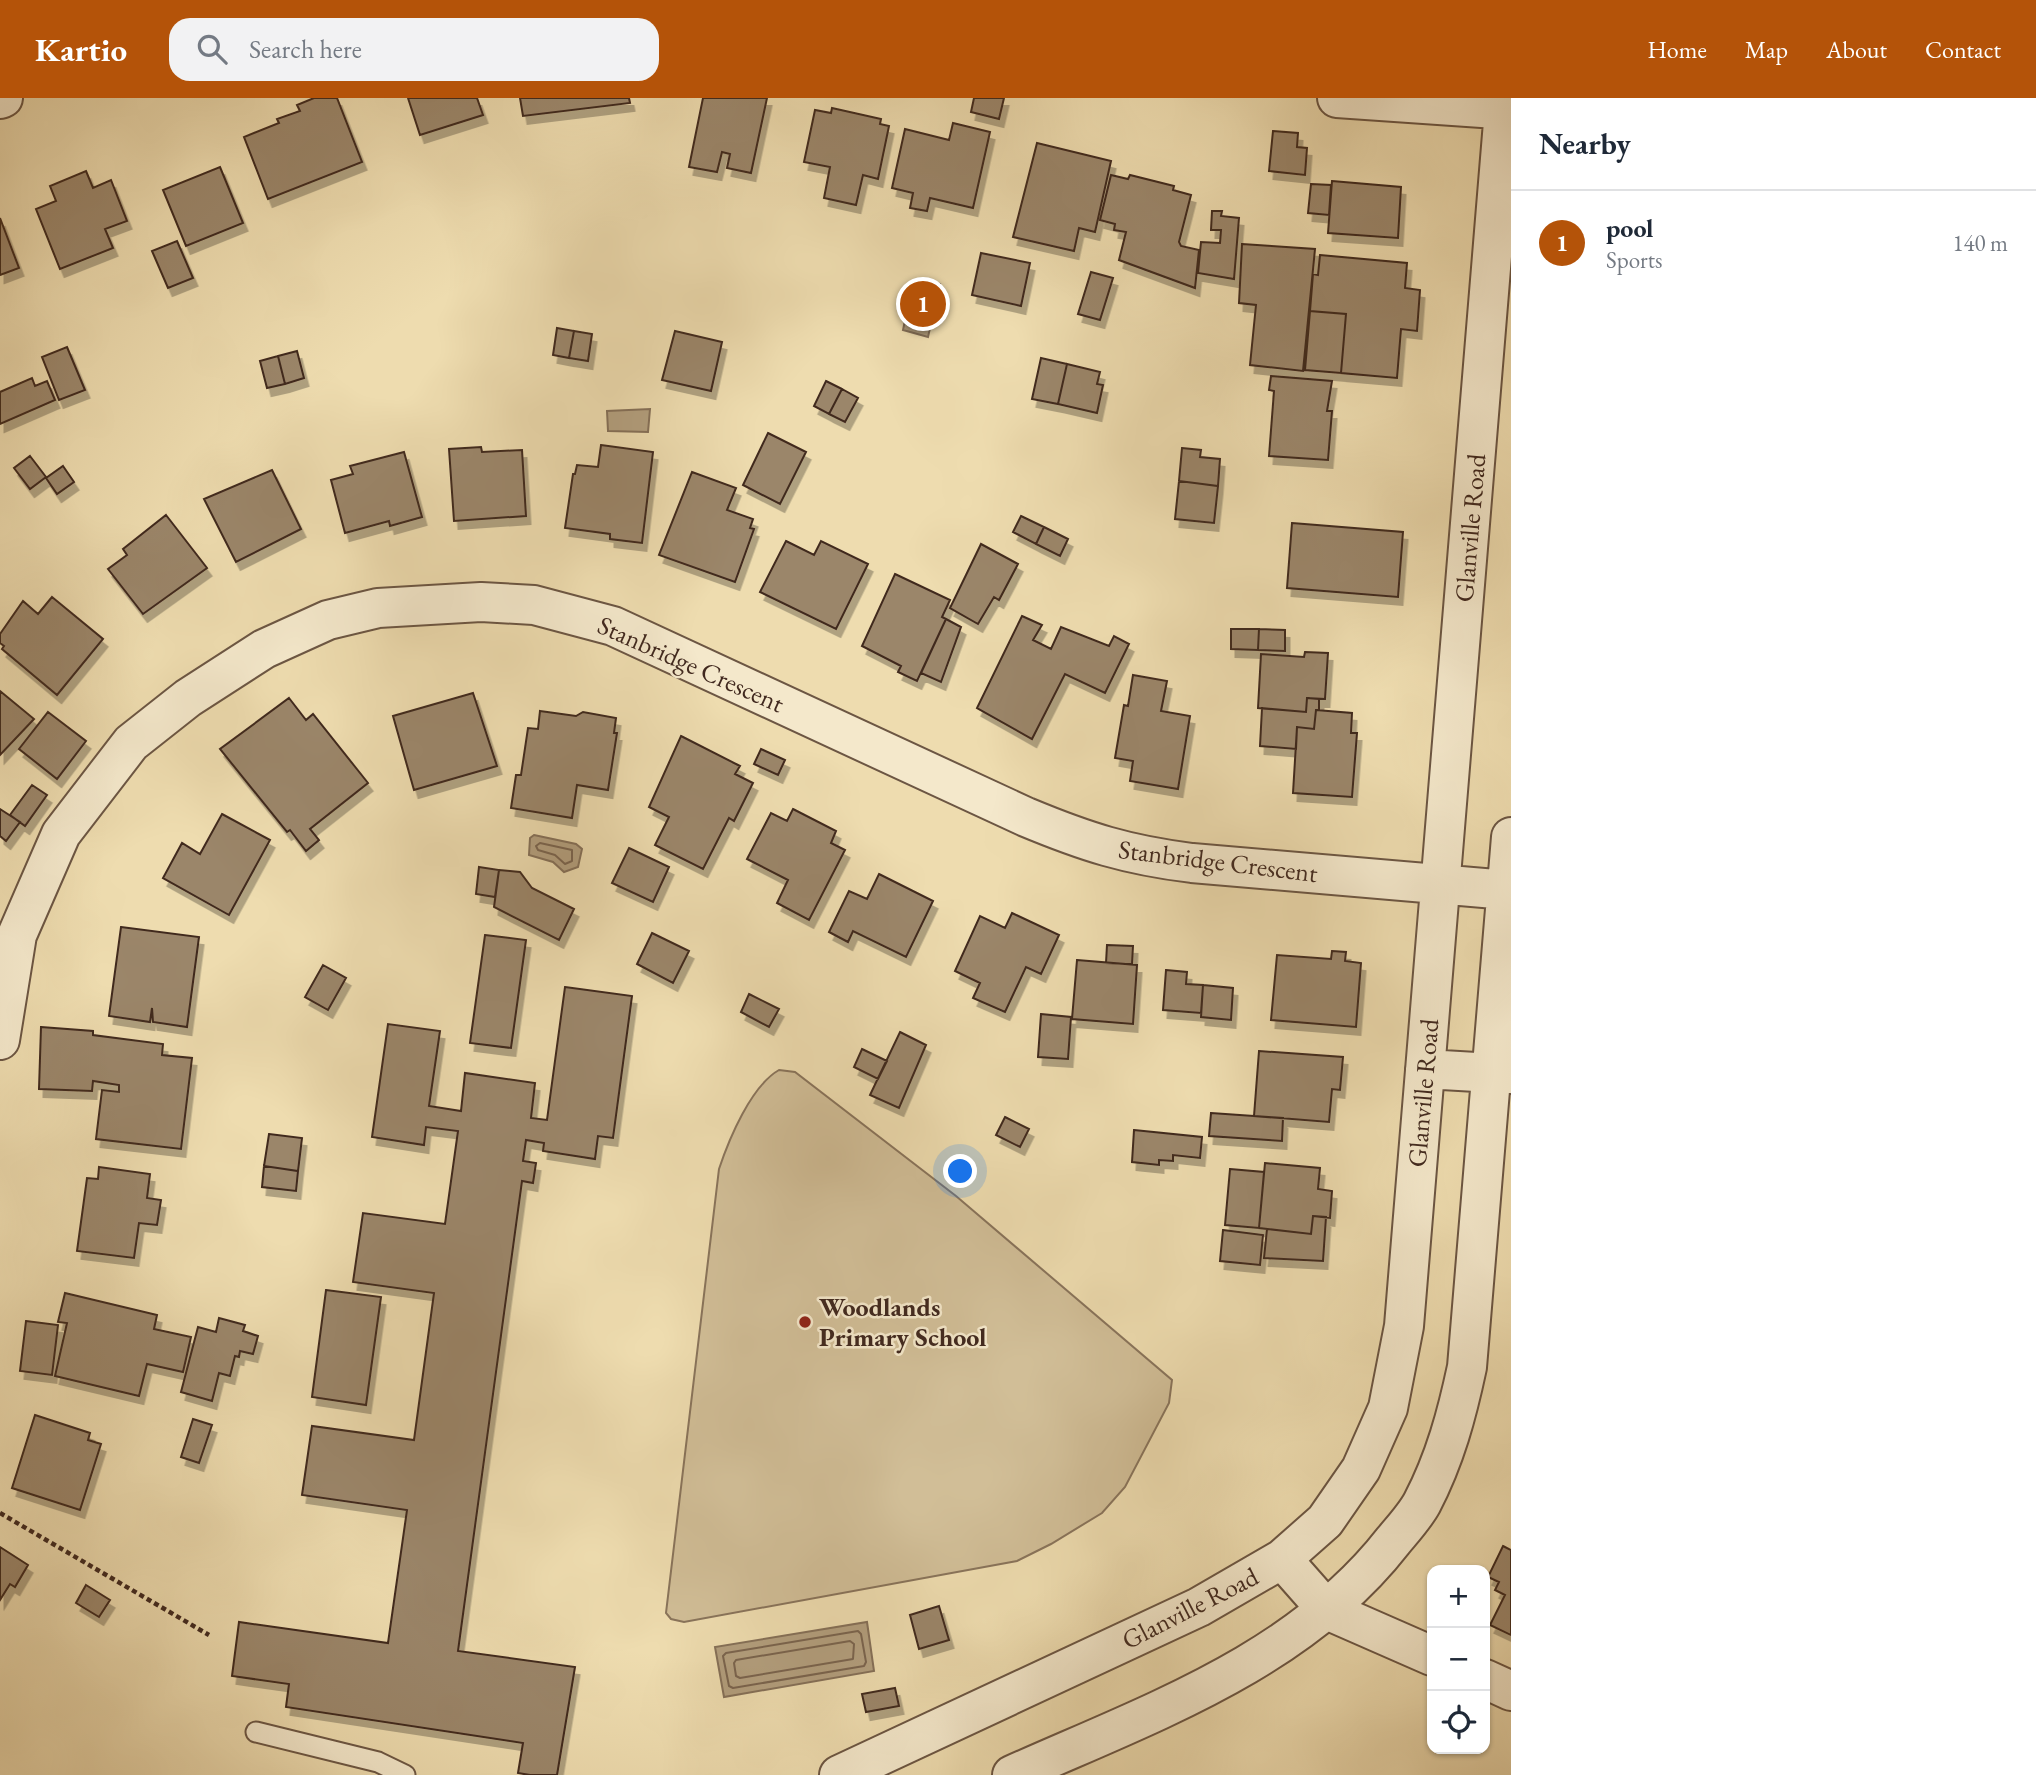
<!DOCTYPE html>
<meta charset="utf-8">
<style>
:root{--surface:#fff;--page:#f2f2f3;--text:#1f2937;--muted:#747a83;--line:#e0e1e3;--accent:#b45309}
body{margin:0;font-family:"EB Garamond",serif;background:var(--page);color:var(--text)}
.controls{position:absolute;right:21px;bottom:21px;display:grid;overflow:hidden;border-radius:14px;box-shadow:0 2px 5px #0004}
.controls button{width:63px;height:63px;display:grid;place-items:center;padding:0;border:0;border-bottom:2px solid var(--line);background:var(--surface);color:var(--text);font:35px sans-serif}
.you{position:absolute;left:961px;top:1074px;width:24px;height:24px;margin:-18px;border:5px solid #fff;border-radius:50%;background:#1a73e8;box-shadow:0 0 0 10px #1a73e833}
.badge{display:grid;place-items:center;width:46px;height:46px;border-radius:50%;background:var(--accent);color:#fff;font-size:23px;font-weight:700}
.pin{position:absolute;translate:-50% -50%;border:4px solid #fff;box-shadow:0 2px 7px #0006}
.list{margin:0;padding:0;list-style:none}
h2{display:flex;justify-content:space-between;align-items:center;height:91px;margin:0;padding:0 28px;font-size:30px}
h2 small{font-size:23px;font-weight:400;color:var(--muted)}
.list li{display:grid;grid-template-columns:46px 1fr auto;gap:21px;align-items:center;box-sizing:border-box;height:105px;padding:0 28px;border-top:2px solid var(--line)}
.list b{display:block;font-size:26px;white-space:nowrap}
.list p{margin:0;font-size:23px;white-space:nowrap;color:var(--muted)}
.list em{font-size:23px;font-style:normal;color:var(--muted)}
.icon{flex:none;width:38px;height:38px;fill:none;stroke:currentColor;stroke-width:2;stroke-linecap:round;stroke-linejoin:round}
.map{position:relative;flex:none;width:1511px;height:1677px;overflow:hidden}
header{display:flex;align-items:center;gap:42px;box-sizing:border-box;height:98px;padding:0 35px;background:var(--accent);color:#fff}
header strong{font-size:33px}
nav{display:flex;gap:38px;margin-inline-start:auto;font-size:24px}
.search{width:490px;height:63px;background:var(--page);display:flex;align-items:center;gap:18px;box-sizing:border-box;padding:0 24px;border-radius:21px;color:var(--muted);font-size:26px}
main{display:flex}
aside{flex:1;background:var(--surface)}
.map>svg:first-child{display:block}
.green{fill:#d1be97;stroke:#89745b;stroke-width:2}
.water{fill:#b39f7e;stroke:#857058;stroke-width:2}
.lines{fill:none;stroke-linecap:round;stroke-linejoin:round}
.shore{stroke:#7a644e;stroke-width:2}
.building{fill:#9b866a;stroke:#41291f;stroke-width:2;filter:url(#shadow)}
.service-casing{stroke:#6c5643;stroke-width:23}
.minor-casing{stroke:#6c5643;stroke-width:42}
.path{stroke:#41291f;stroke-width:4.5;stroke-dasharray:5 3.5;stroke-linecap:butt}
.service{stroke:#f4e8cb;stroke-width:19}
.minor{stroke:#f4e8cb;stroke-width:38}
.poi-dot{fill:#8f2418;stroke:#f4e8cb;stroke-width:2.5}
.labels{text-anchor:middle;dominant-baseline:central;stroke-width:5;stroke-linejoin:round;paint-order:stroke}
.street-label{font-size:26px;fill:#41291f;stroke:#f4e8cb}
.poi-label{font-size:26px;font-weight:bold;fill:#41291f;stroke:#f4e8cb;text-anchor:start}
</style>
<header>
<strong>Kartio</strong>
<div class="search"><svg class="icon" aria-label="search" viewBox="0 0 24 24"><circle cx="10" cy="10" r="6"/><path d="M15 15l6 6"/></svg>Search here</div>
<nav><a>Home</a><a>Map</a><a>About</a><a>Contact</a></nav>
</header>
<main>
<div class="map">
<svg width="1511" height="1677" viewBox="0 0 1511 1677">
<defs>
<filter id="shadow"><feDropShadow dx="4.5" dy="8" stdDeviation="0" flood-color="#0004"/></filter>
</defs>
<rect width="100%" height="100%" fill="#eedcaf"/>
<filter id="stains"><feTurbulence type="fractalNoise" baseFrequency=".00286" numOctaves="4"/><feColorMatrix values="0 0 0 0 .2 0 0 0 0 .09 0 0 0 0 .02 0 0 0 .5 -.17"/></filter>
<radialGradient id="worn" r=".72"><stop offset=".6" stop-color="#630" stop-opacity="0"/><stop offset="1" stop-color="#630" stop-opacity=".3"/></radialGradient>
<!-- green -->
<path class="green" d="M779,972L795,974L956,1098L1172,1282L1169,1305L1125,1389L1102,1415L1051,1446L1017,1463L684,1524L671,1521L666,1515L719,1071C729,1041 751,988 779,972Z"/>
<!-- water -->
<path class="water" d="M918,181L940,186L928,239L903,232L910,198L907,192Z
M650,311L648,334L608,333L607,313Z
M534,737L576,746L582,751L578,769L564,774L553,764L529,757L530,740Z
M867,1524L874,1573L724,1599L715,1549Z"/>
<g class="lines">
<!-- shore -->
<path class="shore" d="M921,189L932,194L929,214L921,230L912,225L916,193Z
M540,745L572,752V763L565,766L555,757L538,752L536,748Z
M858,1533L861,1536L866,1564L864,1568L733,1590L729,1588L723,1558L726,1555Z
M850,1543L854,1546L853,1561L740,1580L736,1578L734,1565L736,1562Z"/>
</g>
<!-- building -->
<path class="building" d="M314,0H337L362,64L268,101L244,39L279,25L277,21L300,13L297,7Z
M408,0H477L483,17L420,37Z
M520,0H629L630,5L523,18Z
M703,0H767L751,75L727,70L730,56L722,54L717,74L689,69Z
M974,0H1004L999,21L971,14Z
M832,10L881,21L880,26L889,28L878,81L863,77L856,107L824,100L830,69L804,64L815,12L831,15Z
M953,25L990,34L973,110L930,100L927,113L910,110L913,95L892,90L905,31L949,42Z
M1273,33L1298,35L1297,49L1307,50L1305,77L1269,73Z
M1037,45L1111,63L1095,134L1079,130L1074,153L1013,139Z
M220,69L243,125L186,148L163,92Z
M86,73L93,90L111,82L127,123L105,131L113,150L60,171L36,111L56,103L50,88Z
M1111,77L1128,81L1130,77L1174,88L1173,92L1191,97L1179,144L1181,148L1199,152L1195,190L1119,162L1126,134L1114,132L1115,126L1100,122Z
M1332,83L1401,89L1398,140L1328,135Z
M1311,86L1331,87L1329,117L1308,115Z
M1212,113H1222L1221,118L1239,120L1234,181L1198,175L1201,144L1220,145L1221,132H1211Z
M0,120L19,170L0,177Z
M177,143L193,180L168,190L152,153Z
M1242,146L1315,151L1303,273L1250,267L1256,207L1239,205Z
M981,155L1030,165L1021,208L972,197Z
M1320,157L1407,165L1405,190L1420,192L1417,233L1401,231L1397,280L1341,275L1346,216L1310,213L1313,176L1318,177Z
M1091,174L1113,180L1100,222L1078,216Z
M1310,213L1346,216L1341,275L1305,272Z
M557,230L574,233L569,260L553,257Z
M574,233L592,236L588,263L569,260Z
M675,233L722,244L711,293L662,282Z
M67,249L85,292L59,302L42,259Z
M297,253L304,280L285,286L278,258Z
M278,258L285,286L267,290L260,263Z
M1041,260L1067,266L1058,306L1032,301Z
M1067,266L1100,274L1097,286L1103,287L1097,315L1058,306Z
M1271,278L1332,283L1327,313H1332L1328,362L1269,358L1274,293L1269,292Z
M32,280L35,288L47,283L55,302L0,326V294Z
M826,283L842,291L829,316L814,308Z
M842,291L858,300L845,324L829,316Z
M768,335L806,354L780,406L743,387Z
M601,347L653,354L642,445L610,441V436L565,430L573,376H575L577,367L598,369Z
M481,349L482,354L522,352L526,418L454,423L449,351Z
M1182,350L1201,352L1200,359L1220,361L1218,388L1179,383Z
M404,354L422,419L390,428L389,423L345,435L331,382L353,376L350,368Z
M30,358L46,379L30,391L14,370Z
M63,368L74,384L57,396L46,380Z
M272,372L301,431L236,464L204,401Z
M692,374L736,390L727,412L753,421L750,430L754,431L735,484L659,457Z
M1179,383L1218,388L1214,425L1175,421Z
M166,417L207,470L143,516L108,471L127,457L123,451Z
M1021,418L1044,429L1036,446L1013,434Z
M1292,425L1403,434L1398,499L1287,490Z
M1044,429L1068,441L1060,458L1036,446Z
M786,443L814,457L821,443L868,466L836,531L760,494Z
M981,446L1018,466L999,502L994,499L978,526L950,510Z
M895,476L950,502L942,519L946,521L917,583L898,574L901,568L862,548Z
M52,499L103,541L57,597L2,551L4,548L0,545V536L23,503L38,516Z
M1022,518L1042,527L1033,542L1051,551L1061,529L1109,548L1114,538L1129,546L1105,595L1065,576L1032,641L977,610Z
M946,521L961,529L941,584L921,575Z
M1231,531H1259L1258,552L1231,551Z
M1259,531L1285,532V553L1258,552Z
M1305,554L1328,555L1325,601L1307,600L1306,614L1258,610L1261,556L1304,559Z
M1133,577L1167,583L1161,613L1190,618L1178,691L1130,683L1133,663L1115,660L1124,607L1128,608Z
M0,593L34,621L0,657Z
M473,595L497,668L414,692L393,618Z
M289,600L306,622L313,616L368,685L310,731L319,742L306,753L290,732L287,734L220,651Z
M1307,600L1319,601V612H1316L1314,631L1297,629L1296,651L1260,648L1262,610L1306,614Z
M1316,612L1352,615L1351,635H1357L1352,699L1293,695L1297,629L1314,631Z
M540,613L576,618L583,614L616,620L614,635H617L608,692L577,687L572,720L511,710L516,677H521L528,630L538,631Z
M48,614L86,643L57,681L19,651Z
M681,638L740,668L735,676L753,685L734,723L729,720L703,771L655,747L669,719L649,709Z
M761,651L785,662L778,677L754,666Z
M32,687L47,697L25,728L10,717Z
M0,711L20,724L6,743L0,738Z
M793,711L836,733L831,745L845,752L809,822L777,805L788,782L747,761L771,715L787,723Z
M222,716L270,742L229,817L163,780L182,745L200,756Z
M629,750L669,769L653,804L612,785Z
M479,769L499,772L495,799L476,796Z
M499,772L520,774L532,790L574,811L559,842L494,809Z
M879,776L933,803L906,859L853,833L848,844L829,834L849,793L867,801Z
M1012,815L1059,837L1041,876L1026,869L1005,914L973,900L980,885L955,873L980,818L1005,830Z
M121,829L199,839L187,929L153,924L152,910L150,924L109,918Z
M652,835L689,853L673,885L637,866Z
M485,837L526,842L511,950L470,945Z
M1107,847L1133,848L1132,866L1106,865Z
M1332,853L1346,854L1345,863L1361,865L1356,929L1271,922L1277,857L1331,861Z
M1077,862L1137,867L1133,926L1072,921Z
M323,867L346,880L328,912L305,899Z
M1166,872L1187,874L1186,886L1203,887L1201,915L1163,912Z
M1203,887L1233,890L1231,922L1201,919Z
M565,889L632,898L613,1040L598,1038L595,1061L543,1053L544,1045L526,1042L523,1063L536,1065L533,1085L522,1083L458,1553L575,1569L557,1677H530L518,1675L523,1645L286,1609L289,1586L232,1578L239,1524L388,1545L407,1412L302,1397L312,1328L414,1342L434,1195L353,1184L363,1115L445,1126L458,1033L426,1029L424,1047L372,1039L388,926L440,933L429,1008L461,1013L465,975L535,985L531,1020L547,1022Z
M749,896L779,911L769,929L741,914Z
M1041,916L1071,919L1068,961L1038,959Z
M41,929L93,933V937L163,946L162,957L192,960L181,1051L96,1041L102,992L119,994V987L93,983L92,993L39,991Z
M900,934L926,947L899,1010L870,997Z
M862,951L887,963L878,981L854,969Z
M1259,953L1343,959L1340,992L1332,991L1329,1024L1254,1018Z
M1211,1015L1283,1020L1282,1043L1209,1038Z
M1005,1019L1029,1031L1020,1049L996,1037Z
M1134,1032L1202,1039L1200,1060L1173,1057V1063L1159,1062V1067L1132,1064Z
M269,1036L302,1040L298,1073L264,1068Z
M1265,1065L1320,1070L1318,1091L1332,1093L1330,1120L1313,1118L1311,1136L1259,1130Z
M264,1068L298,1073L296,1093L262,1089Z
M99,1069L150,1076L147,1100L161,1102L157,1127L139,1125L134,1160L77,1153L87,1080L98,1081Z
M1230,1071L1264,1074L1259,1130L1225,1127Z
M1313,1118L1326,1119L1323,1163L1264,1160L1267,1131L1311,1136Z
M1223,1132L1263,1137L1260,1167L1220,1163Z
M326,1192L381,1199L366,1307L312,1299Z
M65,1195L157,1217L154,1231L191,1239L183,1274L147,1266L139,1298L55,1278L67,1225L58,1224Z
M219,1220L245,1227L243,1233L258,1238L253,1256L240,1253L239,1259L235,1258L230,1278L219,1275L212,1303L181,1294L198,1229L216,1234Z
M26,1223L58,1227L52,1277L20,1273Z
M35,1317L90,1335L88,1342L101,1346L80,1412L12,1390Z
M193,1321L212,1327L199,1365L181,1359Z
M1503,1448L1511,1452V1537L1490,1527L1505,1497L1495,1492L1499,1484L1488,1479Z
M0,1449L28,1467L15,1489L10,1486L0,1502Z
M86,1487L110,1502L99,1519L76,1505Z
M939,1508L949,1542L919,1551L910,1517Z
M895,1590L899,1608L866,1614L862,1596Z"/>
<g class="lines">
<!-- service casing -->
<g class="service-casing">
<path id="service" d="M256,1634L378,1664L405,1677"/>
</g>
<!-- minor casing -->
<g class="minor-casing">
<path id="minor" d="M1337,0L1511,12
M0,1L3,0
M0,942L17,837L61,736L131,645L188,600L264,551L328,522L378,510L481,504L534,507L613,528L1026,719C1086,744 1127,757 1192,765L1507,792
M1425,971L1511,976
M1282,1461L1327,1512L1432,1558
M1485,1581L1511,1593
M839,1677L1199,1509L1282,1461L1325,1423L1361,1371L1388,1310L1404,1228L1505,0
M1012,1677C1148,1616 1299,1564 1393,1443C1403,1431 1415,1418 1422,1405C1445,1361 1457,1316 1467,1269L1511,739"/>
</g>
<!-- path -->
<path class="path" d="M0,1415L209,1537"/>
<!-- service -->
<use href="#service" class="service"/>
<!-- minor -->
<use href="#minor" class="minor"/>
</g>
<!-- markers -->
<circle class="poi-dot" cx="805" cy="1224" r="7"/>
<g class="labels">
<!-- street labels -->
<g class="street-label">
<text transform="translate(1470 430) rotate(-85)">Glanville Road</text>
<text transform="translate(691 566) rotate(24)">Stanbridge Crescent</text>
<text transform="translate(1218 763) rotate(7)">Stanbridge Crescent</text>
<text transform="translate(1423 995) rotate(-85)">Glanville Road</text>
<text transform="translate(1190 1510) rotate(-27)">Glanville Road</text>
</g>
<!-- poi labels -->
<g class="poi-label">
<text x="819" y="1209">Woodlands<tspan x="819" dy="30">Primary School</tspan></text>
</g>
</g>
<rect width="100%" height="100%" filter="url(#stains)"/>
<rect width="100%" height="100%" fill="url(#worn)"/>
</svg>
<div class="controls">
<button>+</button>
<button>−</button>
<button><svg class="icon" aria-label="locate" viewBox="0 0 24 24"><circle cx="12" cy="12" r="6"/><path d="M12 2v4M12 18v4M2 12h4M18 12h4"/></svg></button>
</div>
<div class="you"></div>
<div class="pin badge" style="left:923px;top:206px">1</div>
</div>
<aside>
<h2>Nearby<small></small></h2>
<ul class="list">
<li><span class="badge">1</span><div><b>pool</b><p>Sports</p></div><em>140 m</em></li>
</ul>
</aside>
</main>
